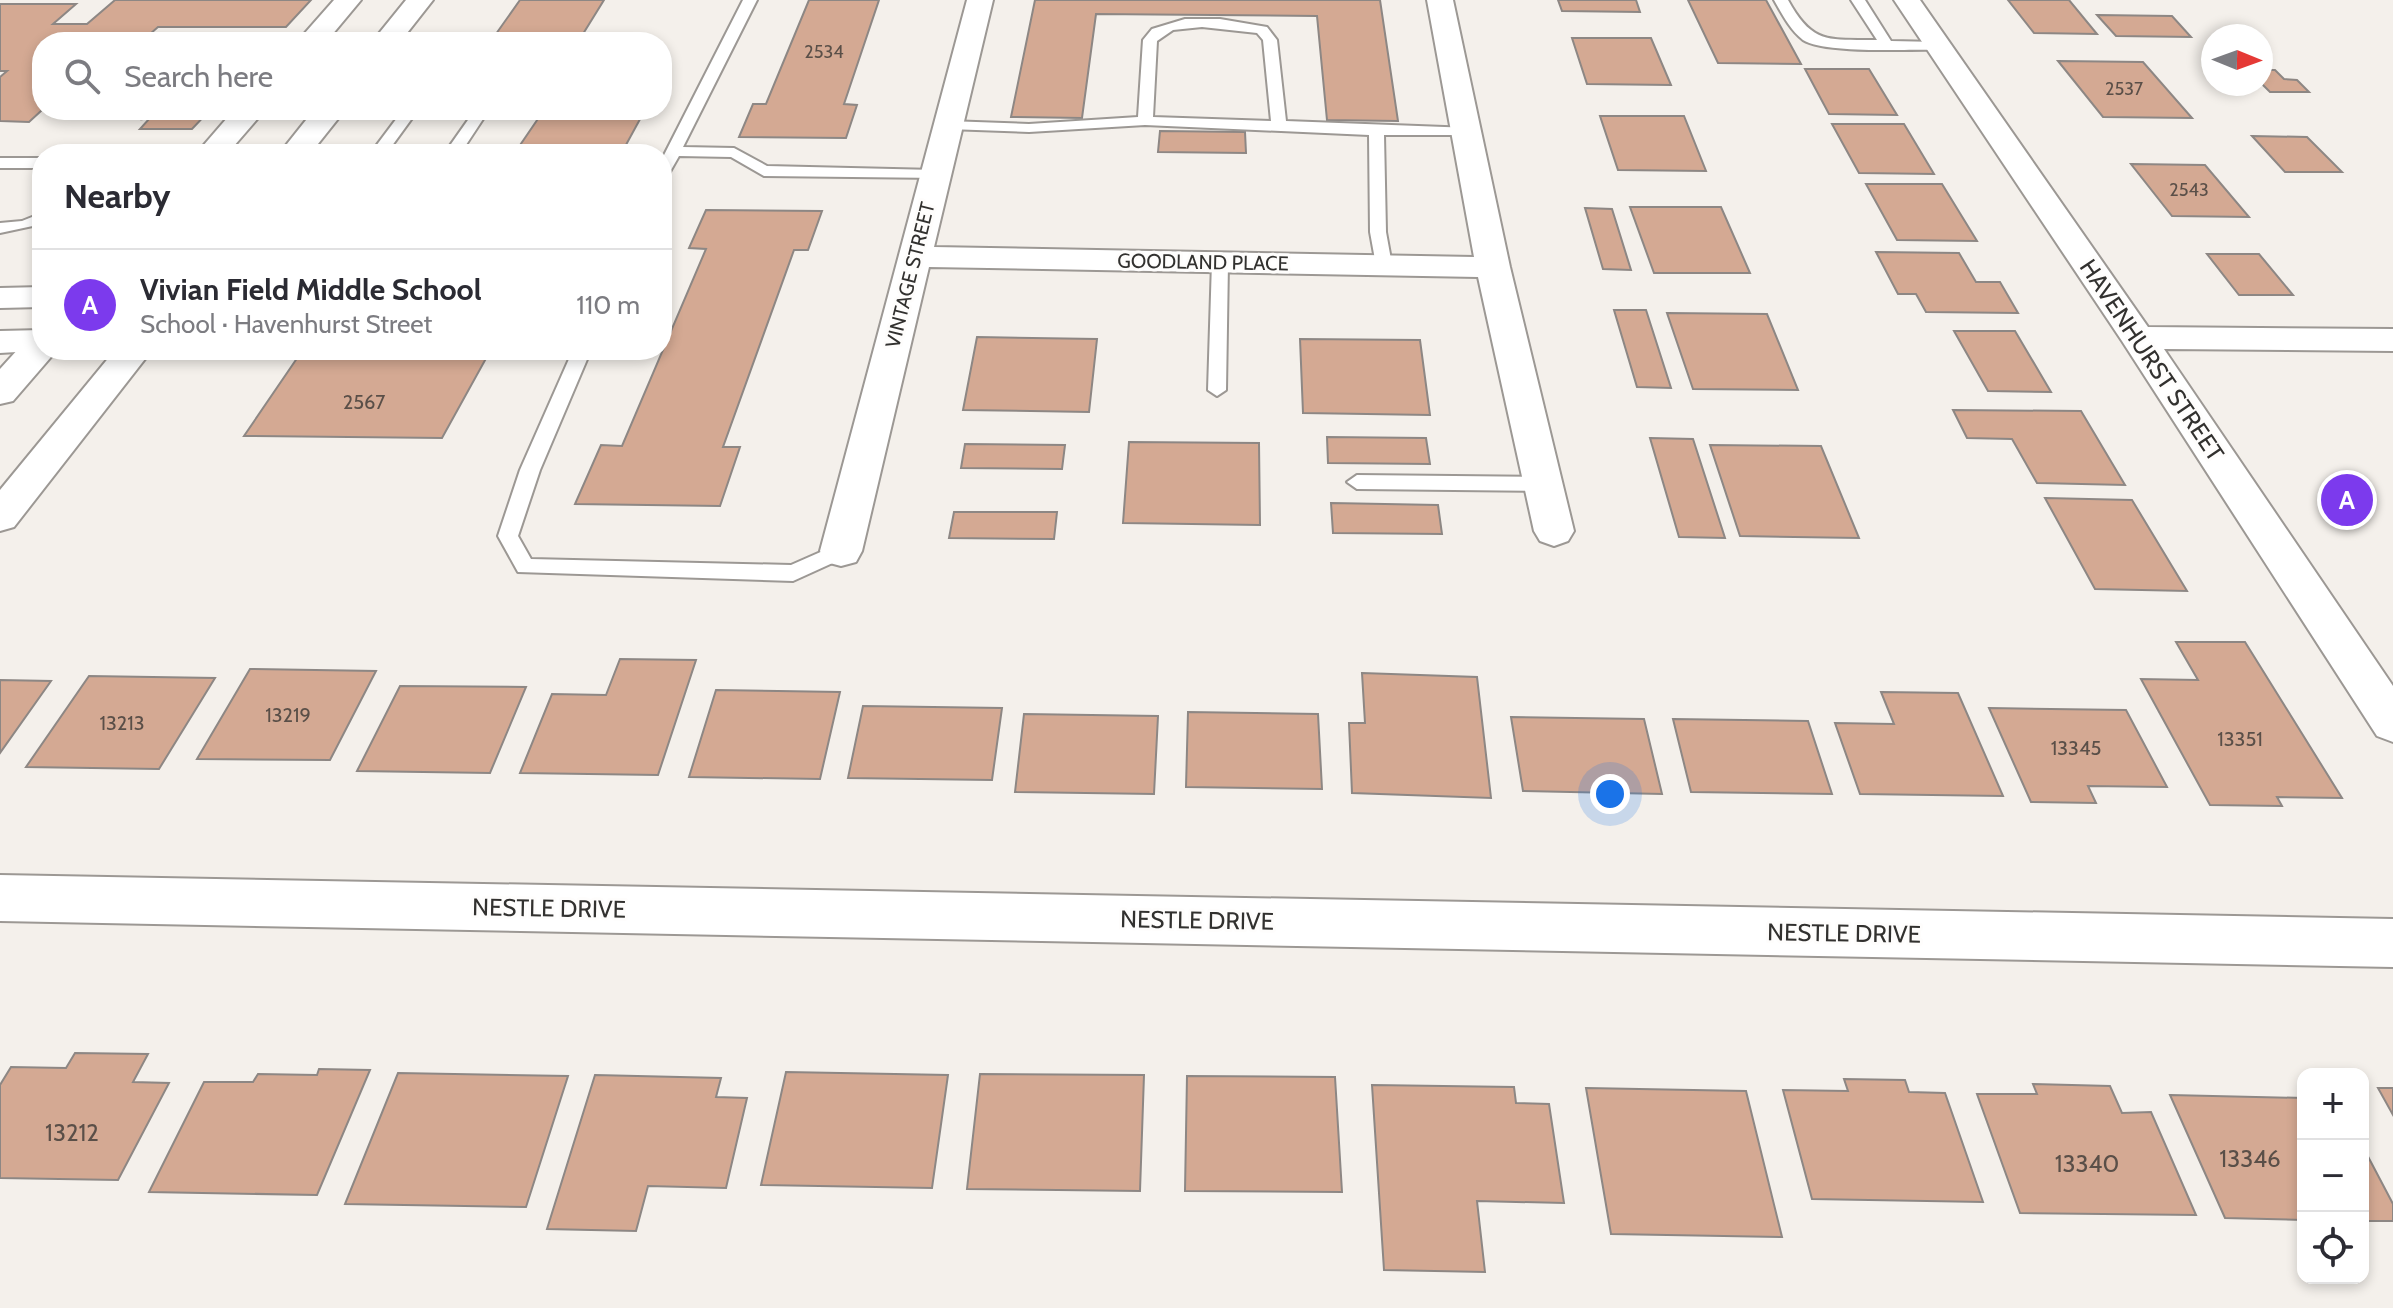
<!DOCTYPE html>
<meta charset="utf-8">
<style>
:root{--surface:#fff;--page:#f2f2f3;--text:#2b2b33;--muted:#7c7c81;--line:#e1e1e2;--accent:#7c3aed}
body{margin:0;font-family:Cabin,sans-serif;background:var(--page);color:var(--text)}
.controls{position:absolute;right:24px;bottom:24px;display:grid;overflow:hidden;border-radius:16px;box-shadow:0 4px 12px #0003}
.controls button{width:72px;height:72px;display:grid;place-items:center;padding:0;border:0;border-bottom:2px solid var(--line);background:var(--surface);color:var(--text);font:40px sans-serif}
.compass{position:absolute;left:2201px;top:24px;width:72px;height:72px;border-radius:50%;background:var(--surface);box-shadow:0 4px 12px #0003;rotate:91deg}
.you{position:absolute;left:1610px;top:794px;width:28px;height:28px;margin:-20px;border:6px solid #fff;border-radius:50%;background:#1a73e8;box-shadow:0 0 0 12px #1a73e833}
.badge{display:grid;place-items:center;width:52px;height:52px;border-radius:50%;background:var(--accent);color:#fff;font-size:26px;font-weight:700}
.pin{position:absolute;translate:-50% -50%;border:4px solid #fff;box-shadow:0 2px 8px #0006}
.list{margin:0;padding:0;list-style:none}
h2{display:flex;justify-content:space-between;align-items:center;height:104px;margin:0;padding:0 32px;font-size:34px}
h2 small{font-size:26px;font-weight:400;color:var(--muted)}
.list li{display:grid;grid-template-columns:52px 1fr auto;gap:24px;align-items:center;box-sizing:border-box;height:112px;padding:0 32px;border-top:2px solid var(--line)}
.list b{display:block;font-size:30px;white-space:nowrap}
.list p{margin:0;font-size:26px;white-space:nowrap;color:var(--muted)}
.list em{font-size:26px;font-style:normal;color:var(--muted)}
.icon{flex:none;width:44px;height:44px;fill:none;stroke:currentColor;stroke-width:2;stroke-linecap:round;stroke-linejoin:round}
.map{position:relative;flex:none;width:2393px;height:1308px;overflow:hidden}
.search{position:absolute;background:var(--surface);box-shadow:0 4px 12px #0003;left:32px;top:32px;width:640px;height:88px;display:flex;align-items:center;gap:20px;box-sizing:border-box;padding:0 28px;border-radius:32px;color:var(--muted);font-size:30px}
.panel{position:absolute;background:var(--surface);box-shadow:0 4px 12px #0003;left:32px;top:144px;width:640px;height:216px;border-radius:32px}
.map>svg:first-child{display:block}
.building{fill:#d4a993;stroke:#8d8784;stroke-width:2}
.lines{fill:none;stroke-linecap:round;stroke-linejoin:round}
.service-casing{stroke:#9c9894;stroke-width:4}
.minor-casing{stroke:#9c9894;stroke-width:4}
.secondary-casing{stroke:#9c9894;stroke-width:4}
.service{fill:#fff;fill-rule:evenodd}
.minor{fill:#fff;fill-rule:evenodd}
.secondary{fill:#fff;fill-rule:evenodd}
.labels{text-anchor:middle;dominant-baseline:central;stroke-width:6;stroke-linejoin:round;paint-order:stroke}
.far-number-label{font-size:18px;fill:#5a4f48}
.far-street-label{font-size:20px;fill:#32312f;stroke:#fefdfc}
.number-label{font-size:20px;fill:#5a4f48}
.street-label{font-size:24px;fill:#32312f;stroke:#fefdfc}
.near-number-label{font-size:24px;fill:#5a4f48}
</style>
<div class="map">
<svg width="2393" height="1308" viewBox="0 0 2393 1308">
<rect width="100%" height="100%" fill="#f4f0eb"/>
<!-- building -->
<path class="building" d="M115,0H311L286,27H158L141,42H42V110L29,122L0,121V77L7,71H0V4H76L53,24H87Z
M520,0H604L578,42L491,41Z
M809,0H879L844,104L857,105L846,138L739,137L753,104H766Z
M1035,0H1380L1398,121L1327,120L1317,16L1096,14L1082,118L1011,117Z
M1558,0H1636L1640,12L1562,11Z
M1688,0H1766L1801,64L1718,63Z
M2008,0H2069L2097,34L2034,33Z
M2097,15L2172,16L2191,37L2116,36Z
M1572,38H1651L1671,85L1587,84Z
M2058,61L2143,62L2192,118L2103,117Z
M1805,69H1869L1897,115L1829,114Z
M2261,70H2275L2284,79L2297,80L2309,92H2270L2261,83Z
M152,110H210L192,129H140L150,118L143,119Z
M544,110H645L621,154H514Z
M1600,116H1684L1706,171L1618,170Z
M1832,124H1904L1934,174L1859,173Z
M1160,131L1245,132L1246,153L1158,152Z
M2252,136L2307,137L2342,172H2285Z
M2131,164L2205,165L2249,217L2172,216Z
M1866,184H1942L1977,241L1897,240Z
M1630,207H1721L1750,273H1654Z
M1585,208L1612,209L1631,270L1603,269Z
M706,210L822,211L808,250H794L723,447H740L720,506L575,504L601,445L622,446L706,249L689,248Z
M1876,252L1959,253L1976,282H2000L2018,313L1926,312L1916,294H1898Z
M2207,254H2259L2293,295H2239Z
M1614,310H1646L1671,388L1637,387Z
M1667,313L1767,314L1798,390L1693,389Z
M1954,331H2015L2051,392L1988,391Z
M977,337L1097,339L1089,412L963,410Z
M1300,339L1420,340L1430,415L1303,413Z
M302,351L489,353L442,438L244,436Z
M1953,410L2081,411L2125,485L2037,483L2012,439L1967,438Z
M1327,437L1426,438L1430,464L1328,463Z
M1650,438L1693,439L1725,538L1679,537Z
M1129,442L1259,443L1260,525L1123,523Z
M965,444L1065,445L1062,469L961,468Z
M1710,445L1821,446L1859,538L1740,536Z
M2045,498L2132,500L2187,591L2095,589Z
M1331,503L1438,505L1442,534L1333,533Z
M954,512H1057L1054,539L949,538Z
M2176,642H2245L2342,798L2277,797L2282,806L2210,805L2141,679L2198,680Z
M620,659L696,660L658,775L520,773L552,694L606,695Z
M250,669L376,671L330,760L197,759Z
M1362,673L1477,677L1491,798L1352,793L1349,723H1365Z
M89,676L215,678L159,769L26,767Z
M0,680L51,681L0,753Z
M400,686L526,687L490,773L357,771Z
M716,690L840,692L820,779L689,777Z
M1881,692L1958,693L2003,796L1860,794L1835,723L1894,724Z
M863,706L1002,708L992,780L848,778Z
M1989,708L2126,710L2167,787L2088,786L2096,803L2031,802Z
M1188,712L1318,714L1322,789L1186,787Z
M1024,714L1158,716L1154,794L1015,792Z
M1511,717L1644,719L1662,794L1523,791Z
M1673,719L1808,721L1832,794L1691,792Z
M75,1053L148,1054L133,1082L169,1083L118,1180L0,1178V1085L11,1067L66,1068Z
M319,1069L370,1070L317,1195L149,1192L204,1082H253L258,1074L317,1075Z
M786,1072L948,1075L932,1188L761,1185Z
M398,1073L568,1076L526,1207L345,1204Z
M980,1074L1144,1075L1140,1191L967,1189Z
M595,1075L721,1078L716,1097L747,1098L726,1188L648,1186L636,1231L547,1229Z
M1187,1076L1335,1077L1342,1192L1185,1191Z
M1844,1079L1905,1080L1909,1092L1945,1093L1983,1202L1812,1199L1783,1090L1848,1091Z
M2033,1084L2110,1086L2122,1113L2151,1112L2196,1215L2020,1213L1977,1094H2037Z
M1372,1085L1514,1087L1516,1103L1549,1104L1564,1203L1477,1201L1485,1272L1384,1270Z
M1586,1088L1746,1091L1782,1237L1611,1234Z
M2378,1088H2393V1115Z
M2170,1095L2303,1098V1220L2225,1218Z
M2363,1147L2393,1204V1221H2363Z"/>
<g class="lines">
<!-- service casing -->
<g class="service-casing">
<path id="service" d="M743,0H757L683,147L734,148L767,166L935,170L943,175L940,178L764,176L731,157L679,156L667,177L662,179V159Z
M1774,0H1788C1813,46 1830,39 1877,40L1851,0H1865L1891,41L1938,42L1945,46L1938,50C1909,49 1825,54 1803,40C1790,30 1782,14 1774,0Z
M1185,19H1220L1267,27L1277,40L1286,121L1471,128L1473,131L1466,135H1384L1386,232L1392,265L1390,269H1378L1376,265L1370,232L1369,135L1145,125L1029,132L948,129L941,125L948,121L1029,124L1138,117L1143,40L1152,29ZM1202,27L1257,33L1263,40L1271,121L1153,117L1157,41L1173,30Z
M403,110H418L386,154H370Z
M475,110H489L460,154H444Z
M0,158H42V168H0Z
M42,213V224L0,233V223L22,221Z
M1220,257L1228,262L1226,390L1217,396L1208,390L1212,262Z
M573,350H591L540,470L518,536L531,559L791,565L841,543L848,546L851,551L848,556L793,581L518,572L498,536L520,470Z
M1357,475L1543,477L1553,484L1543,491L1357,489L1347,482Z"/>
</g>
<!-- minor casing -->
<g class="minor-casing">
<path id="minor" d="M967,0H993L934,247L1474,257L1427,0H1453L1510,267L1574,531L1568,541L1554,546L1540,541L1534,531L1478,277L929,267L862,551L856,562L841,566L826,562L820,551Z
M1894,0H1920L2148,327L2393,329V351L2164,349L2393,686V742L2377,736L2122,341Z
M42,287V307L0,308V288Z
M42,330V350H50L0,353V331Z
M0,875L2393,919V967L0,921Z"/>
</g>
<!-- secondary casing -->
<g class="secondary-casing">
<path id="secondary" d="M334,0H361L326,42H297Z
M406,0H433L400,42H372Z
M234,110H265L227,154H196Z
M314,110H345L310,154H279Z
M42,334V350H57L13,401L0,404V369L29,337Z
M115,350H152L14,527L0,531V490Z"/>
</g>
<!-- service -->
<use href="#service" class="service"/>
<!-- minor -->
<use href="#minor" class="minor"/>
<!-- secondary -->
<use href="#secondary" class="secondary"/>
</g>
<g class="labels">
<!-- far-number labels -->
<g class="far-number-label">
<text x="824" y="52">2534</text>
<text x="2124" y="89">2537</text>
<text x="2189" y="190">2543</text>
</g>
<!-- far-street labels -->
<g class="far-street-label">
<text transform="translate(1203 262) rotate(1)">GOODLAND PLACE</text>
<text transform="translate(910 275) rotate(-76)">VINTAGE STREET</text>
</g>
<!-- number labels -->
<g class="number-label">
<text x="364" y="402">2567</text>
<text x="288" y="715">13219</text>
<text x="122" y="723">13213</text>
<text x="2240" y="739">13351</text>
<text x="2076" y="748">13345</text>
</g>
<!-- street labels -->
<g class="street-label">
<text transform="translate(2152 360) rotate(56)">HAVENHURST STREET</text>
<text transform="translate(549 908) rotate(1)">NESTLE DRIVE</text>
<text transform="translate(1197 920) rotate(1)">NESTLE DRIVE</text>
<text transform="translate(1844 933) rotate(1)">NESTLE DRIVE</text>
</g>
<!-- near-number labels -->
<g class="near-number-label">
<text x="72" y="1132">13212</text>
<text x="2250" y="1158">13346</text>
<text x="2087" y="1163">13340</text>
</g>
</g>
</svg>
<div class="controls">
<button>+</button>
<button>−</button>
<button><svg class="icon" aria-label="locate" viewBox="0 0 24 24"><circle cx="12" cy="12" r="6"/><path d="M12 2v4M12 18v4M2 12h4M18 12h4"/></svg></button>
</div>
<svg class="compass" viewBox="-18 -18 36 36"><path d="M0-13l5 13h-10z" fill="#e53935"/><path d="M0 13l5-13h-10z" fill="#7c7c81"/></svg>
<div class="you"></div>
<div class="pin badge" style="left:2347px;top:500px">A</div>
<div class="search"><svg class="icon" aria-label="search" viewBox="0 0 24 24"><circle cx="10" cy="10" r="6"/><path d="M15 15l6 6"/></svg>Search here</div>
<section class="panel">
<h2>Nearby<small></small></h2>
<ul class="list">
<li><span class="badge">A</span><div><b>Vivian Field Middle School</b><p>School · Havenhurst Street</p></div><em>110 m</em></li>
</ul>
</section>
</div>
